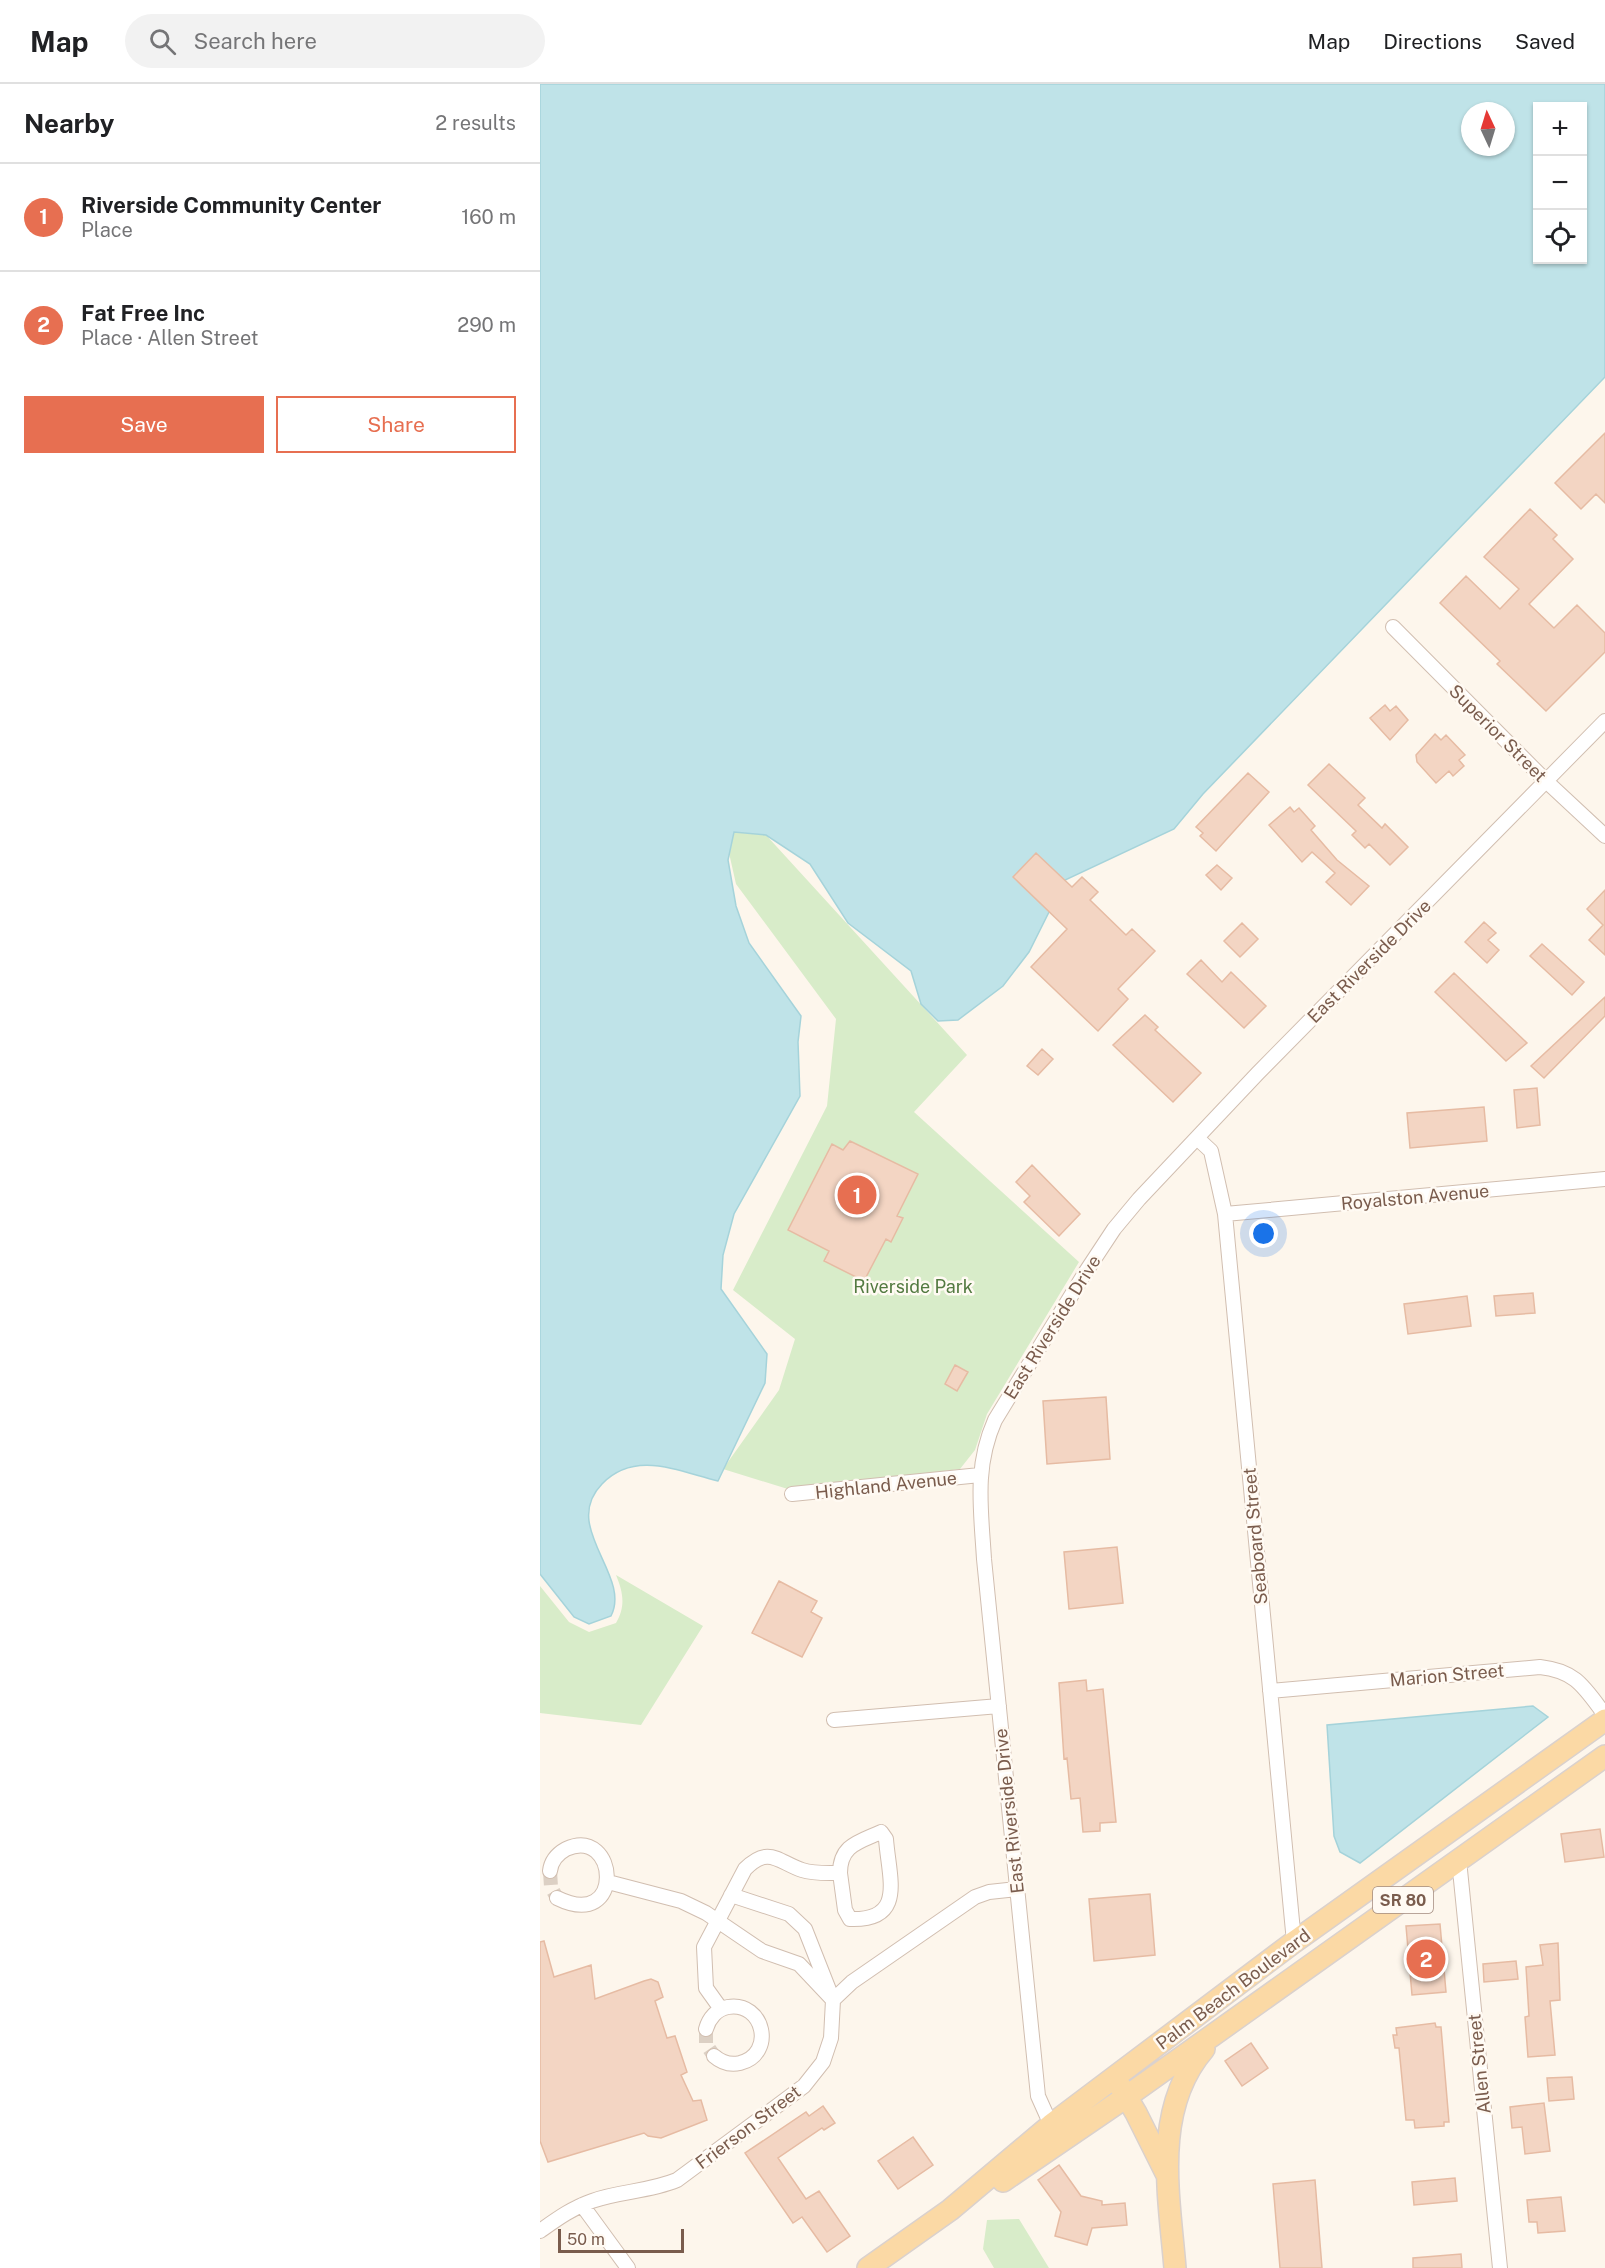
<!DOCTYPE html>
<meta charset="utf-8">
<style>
:root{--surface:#fff;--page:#f2f2f2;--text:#202124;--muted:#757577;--line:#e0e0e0;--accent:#e76f51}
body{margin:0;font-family:"Public Sans",sans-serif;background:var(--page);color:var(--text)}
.controls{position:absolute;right:18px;top:18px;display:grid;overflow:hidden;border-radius:0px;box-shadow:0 2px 4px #0004}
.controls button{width:54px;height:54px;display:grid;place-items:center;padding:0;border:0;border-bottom:2px solid var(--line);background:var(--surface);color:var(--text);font:30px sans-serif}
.compass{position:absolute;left:921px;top:18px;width:54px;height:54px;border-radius:50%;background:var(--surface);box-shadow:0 2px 4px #0004;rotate:356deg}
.scale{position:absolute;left:18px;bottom:15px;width:126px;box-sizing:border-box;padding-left:6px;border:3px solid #7a5c4d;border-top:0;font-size:16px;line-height:21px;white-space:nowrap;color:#7a5c4d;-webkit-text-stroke:4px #fffaf3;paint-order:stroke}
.you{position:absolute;left:724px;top:1150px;width:21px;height:21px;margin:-15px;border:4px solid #fff;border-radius:50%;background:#1a73e8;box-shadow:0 0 0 9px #1a73e833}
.badge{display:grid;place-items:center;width:39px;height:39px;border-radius:50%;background:var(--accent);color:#fff;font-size:20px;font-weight:700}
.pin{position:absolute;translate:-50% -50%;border:3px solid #fff;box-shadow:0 2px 6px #0006}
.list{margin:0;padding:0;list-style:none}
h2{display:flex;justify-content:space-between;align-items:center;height:78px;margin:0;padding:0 24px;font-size:26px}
h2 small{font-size:20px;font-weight:400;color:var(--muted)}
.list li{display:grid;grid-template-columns:39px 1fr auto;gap:18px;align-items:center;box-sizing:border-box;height:108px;padding:0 24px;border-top:2px solid var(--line)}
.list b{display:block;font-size:22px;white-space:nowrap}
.list p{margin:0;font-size:20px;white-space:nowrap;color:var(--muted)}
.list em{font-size:20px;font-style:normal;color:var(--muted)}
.actions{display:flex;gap:12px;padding:18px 24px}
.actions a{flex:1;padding:14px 0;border:2px solid var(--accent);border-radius:0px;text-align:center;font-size:21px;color:var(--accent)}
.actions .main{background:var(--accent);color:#fff}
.icon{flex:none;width:33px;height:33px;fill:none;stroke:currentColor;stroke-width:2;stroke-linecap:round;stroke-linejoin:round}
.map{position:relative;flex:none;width:1065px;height:2184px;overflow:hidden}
header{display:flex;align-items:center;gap:36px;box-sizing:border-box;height:84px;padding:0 30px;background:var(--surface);border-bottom:2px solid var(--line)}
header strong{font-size:28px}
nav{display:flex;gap:33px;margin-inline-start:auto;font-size:21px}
.search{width:420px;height:54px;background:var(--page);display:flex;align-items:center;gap:15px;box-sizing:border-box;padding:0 21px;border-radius:33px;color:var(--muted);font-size:22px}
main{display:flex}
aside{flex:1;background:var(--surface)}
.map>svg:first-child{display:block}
.green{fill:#d8ecc9}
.water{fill:#bfe3e8;stroke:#a5d3da;stroke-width:1.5;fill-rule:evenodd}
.building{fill:#f3d5c3;stroke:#e6bba3;stroke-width:1.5}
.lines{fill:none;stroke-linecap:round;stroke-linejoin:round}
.street-tunnel{stroke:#dcd0c4;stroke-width:14;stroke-dasharray:14 7;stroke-linecap:butt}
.street-casing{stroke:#d1beb0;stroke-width:16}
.primary-casing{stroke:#dad1cd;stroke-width:24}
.street{stroke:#fff;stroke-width:14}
.primary{stroke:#fbd9a5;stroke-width:21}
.labels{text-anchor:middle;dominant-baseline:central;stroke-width:5;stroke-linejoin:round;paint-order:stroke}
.shield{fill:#fffaf3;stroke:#a28b7f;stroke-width:1.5}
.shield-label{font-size:16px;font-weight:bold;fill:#7a5c4d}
.street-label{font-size:18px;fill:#7a5c4d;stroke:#fffaf3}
.park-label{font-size:18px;fill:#537a41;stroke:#fffaf3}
</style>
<header>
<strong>Map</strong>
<div class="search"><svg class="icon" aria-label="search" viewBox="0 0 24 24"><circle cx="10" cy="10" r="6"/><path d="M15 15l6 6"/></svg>Search here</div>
<nav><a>Map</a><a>Directions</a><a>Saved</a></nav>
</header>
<main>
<aside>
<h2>Nearby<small>2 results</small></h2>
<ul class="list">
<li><span class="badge">1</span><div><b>Riverside Community Center</b><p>Place</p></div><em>160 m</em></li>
<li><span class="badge">2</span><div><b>Fat Free Inc</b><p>Place · Allen Street</p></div><em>290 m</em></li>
</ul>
<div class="actions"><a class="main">Save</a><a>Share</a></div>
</aside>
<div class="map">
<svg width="1065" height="2184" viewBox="0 0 1065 2184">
<rect width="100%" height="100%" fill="#fdf6ec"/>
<!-- green -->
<path class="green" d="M194,748L226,751L427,971L374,1028L539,1178L447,1330L435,1366L420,1385L251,1406L183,1385L239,1306L255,1255L193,1206L287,1022L296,935L196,800L189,769Z
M76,1491L163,1542L101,1641L0,1629V1502L29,1538L49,1548L76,1539C86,1522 83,1508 76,1491Z
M479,2135L509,2184H454L443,2165L447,2136Z"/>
<!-- water -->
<path class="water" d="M0,0H1065V293L663,710L634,745L525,796L489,868L463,902L418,936L398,937L381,920L371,887L308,839L270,780L226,751L194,748L188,776L196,822L209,859L261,932L258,958L260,1012L194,1130L183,1171L181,1205L227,1270L225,1299L178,1397C137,1387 95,1366 62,1400C20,1443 92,1491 71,1532L49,1540L34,1533L0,1490ZM998,22H1042V176H998ZM930,27H966V63H930Z
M993,1622L1008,1633L820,1779L800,1768L794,1752L787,1641Z"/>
<!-- building -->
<path class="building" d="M1065,349V419L1056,410L1041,425L1015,399Z
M990,425L1017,451L1013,455L1033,475L989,520L1014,544L1037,521L1065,549V568L1006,627L957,580L960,577L900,519L926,492L960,525L979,505L944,473Z
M845,621L850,627L856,622L868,636L850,656L830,634Z
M895,650L901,656L906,651L925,671L919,676L924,682L913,692L909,687L896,699L877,678L876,671Z
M789,680L825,714L818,721L842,744L845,740L868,763L850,781L829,760L825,764L812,751L816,747L768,701Z
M708,689L729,708L676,767L660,752L663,749L656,743Z
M750,723L754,728L759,724L775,742L771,746L797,776L829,802L811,821L786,798L795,789L772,768L762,778L729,741Z
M496,769L532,803L542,793L558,808L550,816L586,851L592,845L615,867L578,905L588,915L558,947L491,883L527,845L473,793Z
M677,781L692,794L681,806L666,791Z
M1065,806V871L1049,856L1063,841L1047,825Z
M944,838L956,849L948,856L959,866L947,879L925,858Z
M702,839L718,855L700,873L684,857Z
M1002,860L1044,898L1032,911L990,872Z
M661,876L682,898L691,888L726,922L704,944L647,890Z
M914,889L987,959L966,977L895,908Z
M1065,913V932L1004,994L991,982Z
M605,931L618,943L615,946L661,989L633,1018L573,961Z
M502,965L513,975L498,991L487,982Z
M997,1004L1000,1041L977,1044L974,1006Z
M944,1023L947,1057L870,1064L867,1029Z
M310,1057L378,1090L357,1132L363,1134L351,1158L346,1155L324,1197L284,1177L289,1167L248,1146L292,1060L303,1066Z
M492,1081L540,1130L519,1152L484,1118L490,1112L476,1098Z
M993,1209L995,1229L956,1232L954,1212Z
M927,1212L931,1242L868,1250L864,1220Z
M415,1281L428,1288L417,1307L405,1300Z
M566,1313L570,1375L507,1380L503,1317Z
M577,1463L583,1519L529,1525L524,1468Z
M239,1497L277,1517L271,1528L282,1534L262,1573L212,1549Z
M546,1596L547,1607L563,1605L576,1738L560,1739V1747L543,1748L540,1714L531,1715L527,1674L524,1675L519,1599Z
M1060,1745L1064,1773L1025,1778L1021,1750Z
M610,1810L615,1871L554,1877L549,1815Z
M900,1840L906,1908L872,1911L866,1842Z
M4,1857L14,1893L51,1881L55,1915L104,1897L111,1895L118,1898L123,1913L115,1917L127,1954L135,1952L147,1988L141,1991L153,2017L161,2016L167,2036L121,2054L108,2052L104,2049L8,2078L0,2057V1858Z
M1018,1859L1020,1916L1010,1917L1015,1971L988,1973L985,1933L989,1932L986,1883L1003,1881L1000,1861Z
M976,1877L978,1895L944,1898L943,1880Z
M895,1939L896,1943H901L909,2038H904V2042L875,2044L874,2036H866L859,1964H855L853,1951H857L856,1944Z
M711,1959L728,1984L702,2002L685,1977Z
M1032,1993L1034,2015L1009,2017L1007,1994Z
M1004,2019L1010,2067L985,2070L982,2043L972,2044L970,2023Z
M283,2022L295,2039L284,2046L282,2044L238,2074L266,2115L279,2107L310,2152L287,2168L262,2133L253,2139L205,2069L266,2028L269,2032Z
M373,2053L393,2081L358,2105L338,2077Z
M519,2081L541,2112L562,2117V2121L585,2119L587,2141L552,2144L547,2161L515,2152L521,2128L498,2096Z
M915,2094L917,2117L874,2121L872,2098Z
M775,2096L782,2184H740L733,2100Z
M1021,2113L1025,2147L998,2149L997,2138H989L987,2116Z
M921,2170L922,2184H873V2174Z"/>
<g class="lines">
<!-- street-tunnel -->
<path class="street-tunnel" d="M10,1787L11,1803L17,1814
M166,1945V1960L174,1972"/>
<!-- street casing -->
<g class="street-casing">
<path id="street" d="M853,543L1006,697L1065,752
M657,1054L671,1067L685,1130L754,1858
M685,1130L1065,1095
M252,1410L440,1391
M730,1607L1000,1583C1036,1587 1044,1603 1065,1631
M294,1636L459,1622
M919,1776L960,2184
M10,1787C11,1778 17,1770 26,1765C78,1741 86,1848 17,1814
M68,1798L141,1817L166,1829L222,1867L259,1880L293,1916
M191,1811L249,1830L265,1845L291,1911
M181,1925L166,1904L164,1863L205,1785C229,1761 238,1778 262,1786C274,1790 287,1789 300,1789L305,1826L310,1835C366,1837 349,1795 346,1755L341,1748C319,1758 300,1761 300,1789
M166,1945C169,1934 177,1925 188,1923C224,1917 236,1970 200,1979C191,1981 182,1979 174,1972
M511,2041L498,2012L444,1475C441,1425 434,1383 455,1336L545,1189L574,1145L599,1115L718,989L1065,637
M42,2121L88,2184
M0,2147C17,2135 32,2124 52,2117C79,2107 108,2108 137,2096L264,2002L283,1978L291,1954L293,1916L312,1898L435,1813L449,1808L477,1805"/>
</g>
<!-- primary casing -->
<g class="primary-casing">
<path id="primary" d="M580,2002L596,2029L626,2089
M463,2097L586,2013L1065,1672
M328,2184L410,2126L511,2041L754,1858L1065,1636
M635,2184C629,2111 612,2025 664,1965"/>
</g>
<!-- street -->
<use href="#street" class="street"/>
<!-- primary -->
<use href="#primary" class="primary"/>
</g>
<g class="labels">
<!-- shield labels -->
<rect class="shield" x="833" y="1803" width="60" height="26" rx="4.5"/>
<g class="shield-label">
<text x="863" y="1816">SR 80</text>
</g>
<!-- street labels -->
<g class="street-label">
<text transform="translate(958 649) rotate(45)">Superior Street</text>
<text transform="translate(829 877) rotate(-45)">East Riverside Drive</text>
<text transform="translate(875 1113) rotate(-5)">Royalston Avenue</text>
<text transform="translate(512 1243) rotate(-58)">East Riverside Drive</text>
<text transform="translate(346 1401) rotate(-6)">Highland Avenue</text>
<text transform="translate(715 1452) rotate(-95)">Seaboard Street</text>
<text transform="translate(907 1591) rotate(-5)">Marion Street</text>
<text transform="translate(469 1727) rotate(-96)">East Riverside Drive</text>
<text transform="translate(693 1905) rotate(-37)">Palm Beach Boulevard</text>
<text transform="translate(939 1980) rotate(-96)">Allen Street</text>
<text transform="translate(208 2043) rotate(-37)">Frierson Street</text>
</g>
<!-- park labels -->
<g class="park-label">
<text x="373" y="1202">Riverside Park</text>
</g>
</g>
</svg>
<div class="controls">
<button>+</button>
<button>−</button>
<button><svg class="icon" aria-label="locate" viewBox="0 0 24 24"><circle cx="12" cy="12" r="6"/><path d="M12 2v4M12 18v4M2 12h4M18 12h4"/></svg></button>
</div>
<svg class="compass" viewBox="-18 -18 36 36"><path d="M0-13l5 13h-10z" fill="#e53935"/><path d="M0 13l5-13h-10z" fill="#757577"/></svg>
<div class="scale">50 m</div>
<div class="you"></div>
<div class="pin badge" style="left:317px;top:1111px">1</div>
<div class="pin badge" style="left:886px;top:1875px">2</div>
</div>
</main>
